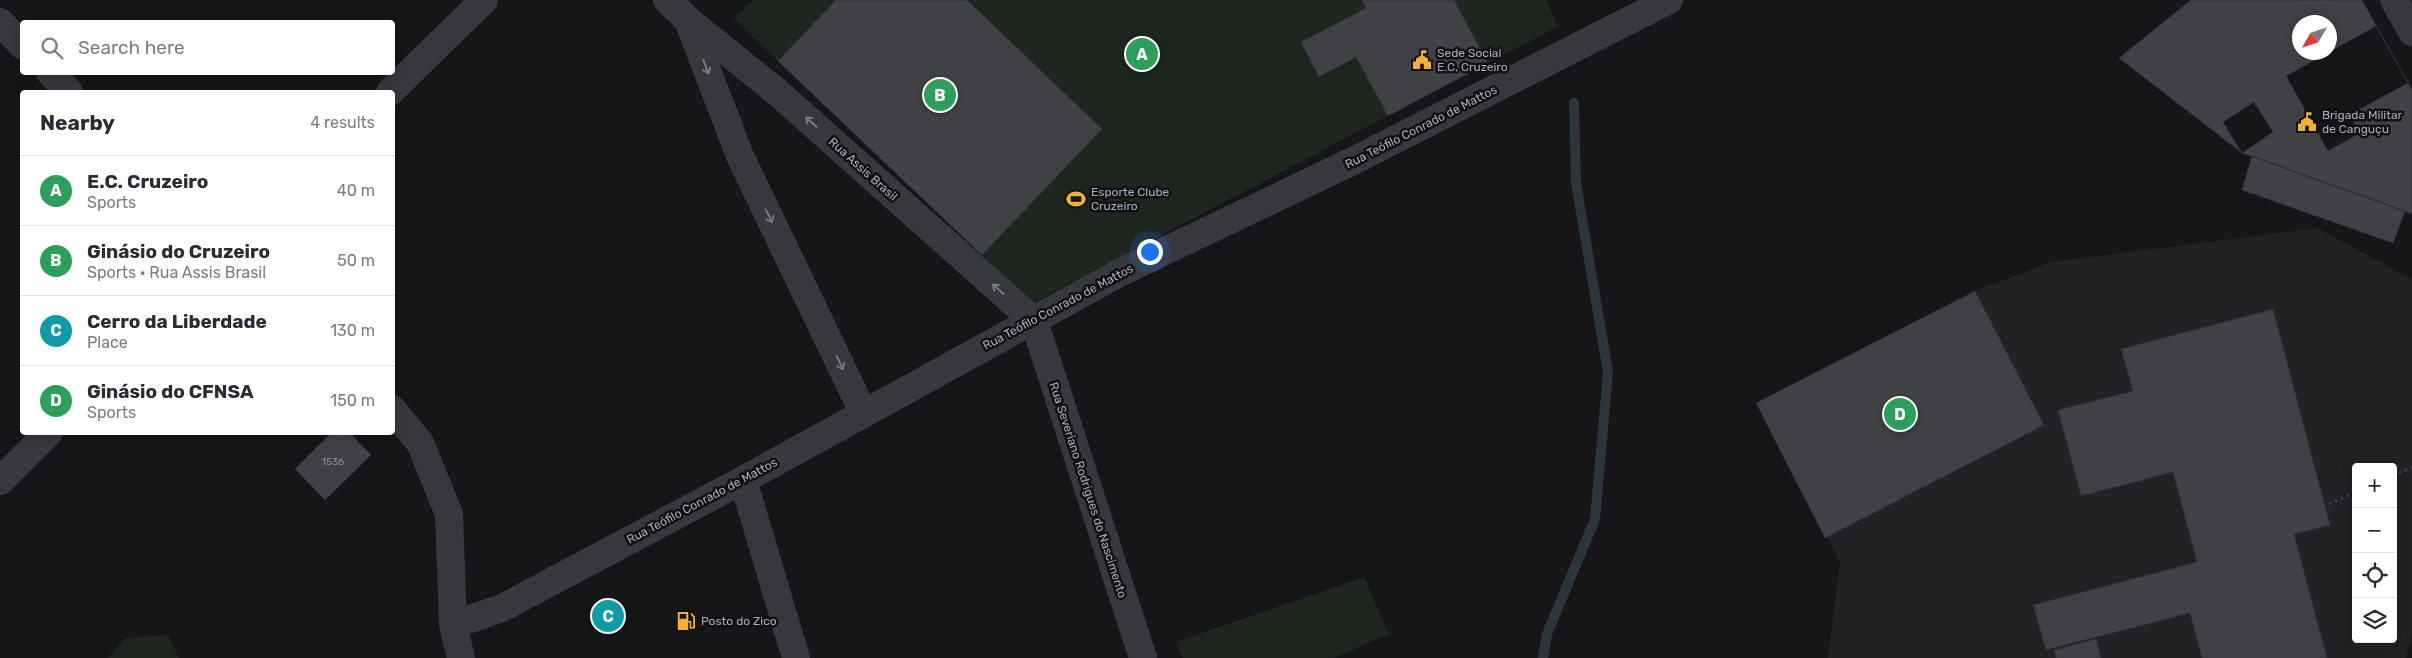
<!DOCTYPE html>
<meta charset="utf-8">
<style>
:root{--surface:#fff;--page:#f7f7f7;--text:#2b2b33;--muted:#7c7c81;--line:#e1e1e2;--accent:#1a73e8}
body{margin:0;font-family:Rubik,sans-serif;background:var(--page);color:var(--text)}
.controls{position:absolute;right:15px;bottom:15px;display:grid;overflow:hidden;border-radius:5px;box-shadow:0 2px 12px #0003}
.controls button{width:45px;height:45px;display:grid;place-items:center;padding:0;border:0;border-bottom:1px solid var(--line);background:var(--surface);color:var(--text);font:25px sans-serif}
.compass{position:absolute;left:2292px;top:15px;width:45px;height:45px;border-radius:50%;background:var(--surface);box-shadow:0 2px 12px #0003;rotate:231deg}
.you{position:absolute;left:1149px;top:251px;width:18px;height:18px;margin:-12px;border:4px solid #fff;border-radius:50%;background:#1a73e8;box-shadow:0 0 0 8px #1a73e833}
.badge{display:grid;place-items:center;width:32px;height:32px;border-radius:50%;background:var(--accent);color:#fff;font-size:16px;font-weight:700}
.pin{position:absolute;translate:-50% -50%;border:2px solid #fff;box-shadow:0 1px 5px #0006}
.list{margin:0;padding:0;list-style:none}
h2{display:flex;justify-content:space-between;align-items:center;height:65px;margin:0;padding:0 20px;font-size:21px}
h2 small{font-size:16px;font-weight:400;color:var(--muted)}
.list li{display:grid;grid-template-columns:32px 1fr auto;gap:15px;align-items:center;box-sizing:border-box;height:70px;padding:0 20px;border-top:1px solid var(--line)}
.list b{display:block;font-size:19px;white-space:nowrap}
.list p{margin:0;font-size:16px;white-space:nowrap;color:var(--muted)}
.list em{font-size:16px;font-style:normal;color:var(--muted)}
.icon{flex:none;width:28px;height:28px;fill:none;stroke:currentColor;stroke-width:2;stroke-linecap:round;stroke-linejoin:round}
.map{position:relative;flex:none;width:2412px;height:658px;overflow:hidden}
.search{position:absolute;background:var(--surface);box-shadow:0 2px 12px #0003;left:20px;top:20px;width:375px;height:55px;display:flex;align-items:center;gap:12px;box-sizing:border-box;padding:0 18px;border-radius:5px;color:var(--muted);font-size:19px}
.panel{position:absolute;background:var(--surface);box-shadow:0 2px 12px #0003;left:20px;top:90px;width:375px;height:345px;border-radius:5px}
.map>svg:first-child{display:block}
.built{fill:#222225;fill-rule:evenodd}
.green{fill:#1e261f}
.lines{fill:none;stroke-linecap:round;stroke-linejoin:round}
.stream{stroke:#2c353c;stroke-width:10}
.building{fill:#404145;stroke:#303034;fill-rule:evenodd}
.path{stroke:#3d3f44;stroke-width:3;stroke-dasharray:2.5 4;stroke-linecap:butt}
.minor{stroke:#37383d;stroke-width:28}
.tertiary{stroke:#37383d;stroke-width:28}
.oneway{stroke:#757881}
.labels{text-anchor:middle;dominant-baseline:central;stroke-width:5;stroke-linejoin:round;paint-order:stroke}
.number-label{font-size:10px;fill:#8e929b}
.poi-label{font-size:12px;fill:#a8adb8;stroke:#111113;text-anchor:start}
.street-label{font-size:12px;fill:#a8adb8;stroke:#111113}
</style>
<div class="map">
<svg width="2412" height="658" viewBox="0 0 2412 658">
<rect width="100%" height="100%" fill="#161618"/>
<!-- built -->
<path class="built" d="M2317,228L2412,279V633L2406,658H1828L1840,562L1756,403L1975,291L2051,262ZM2356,467H2393V639H2356Z"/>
<!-- green -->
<path class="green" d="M753,0H1547L1557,27L1029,305L982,255L734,19Z
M1364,577L1389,634L1334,658H1183L1176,642Z
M168,635L179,658H108L125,638Z"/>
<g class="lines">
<!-- stream -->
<path class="stream" d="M1543,658L1547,634L1595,519L1608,372L1576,183L1574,103"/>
</g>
<!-- building -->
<path class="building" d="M836,0H967L1102,129L982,255L778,61Z
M1362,0H1454L1488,63L1388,116L1356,57L1319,77L1301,42L1366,8Z
M2191,0H2362L2412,90V214L2242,153L2119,58ZM2300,22H2330V52H2300Z
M2376,26L2408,83L2349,115L2360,133L2328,151L2286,76Z
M2254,102L2273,132L2242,153L2223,122Z
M2252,156L2405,211L2393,243L2242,190Z
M1975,291L2044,425L1825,538L1756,403Z
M2273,309L2330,525L2294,534L2327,658H2202L2190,613L2046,650L2033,605L2197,562L2173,472L2081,496L2058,410L2133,391L2121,349Z
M332,432H349L371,455L325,500L295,469Z
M2096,639L2101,658H2056L2054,650Z"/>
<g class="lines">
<!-- path -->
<path class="path" d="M2393,476L2412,467
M2329,504L2356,492"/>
<!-- minor -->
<path class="minor" d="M0,22L22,45
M50,72L69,92
M1034,321L1143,658
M743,480L796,658"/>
<!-- tertiary -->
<path class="tertiary" d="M667,0L689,21L777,92L1034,321
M2394,0L2412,32
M689,23L740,156L863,412
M390,92L484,0
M392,409L420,443L449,514L453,625L461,658
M0,481L49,432
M453,625L502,608L743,480L1121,272L1355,160L1669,0"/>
</g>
<!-- one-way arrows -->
<defs><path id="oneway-shaft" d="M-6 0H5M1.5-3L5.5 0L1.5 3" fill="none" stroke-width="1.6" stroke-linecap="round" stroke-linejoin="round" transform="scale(1.25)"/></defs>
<g class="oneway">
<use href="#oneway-shaft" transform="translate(706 67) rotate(69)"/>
<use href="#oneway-shaft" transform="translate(811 122) rotate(-138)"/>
<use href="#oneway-shaft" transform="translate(769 216) rotate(64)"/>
<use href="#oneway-shaft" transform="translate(998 289) rotate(-138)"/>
<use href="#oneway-shaft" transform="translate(840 363) rotate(64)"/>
</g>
<!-- icons -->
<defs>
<g id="civic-bare" transform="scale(1.5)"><path d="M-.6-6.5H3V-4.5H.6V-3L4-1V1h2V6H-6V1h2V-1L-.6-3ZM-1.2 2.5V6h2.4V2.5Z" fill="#f2b134" stroke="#111113" stroke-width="2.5" paint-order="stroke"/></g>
<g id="stadium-bare" transform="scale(1.5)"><path d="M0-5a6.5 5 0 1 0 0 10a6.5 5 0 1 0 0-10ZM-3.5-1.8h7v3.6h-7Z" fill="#f2b134" stroke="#111113" stroke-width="2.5" paint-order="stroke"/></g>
<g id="fuel-bare" transform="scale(1.5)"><path d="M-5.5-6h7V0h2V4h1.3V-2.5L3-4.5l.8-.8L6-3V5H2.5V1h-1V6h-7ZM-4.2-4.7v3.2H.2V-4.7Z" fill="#f2b134" stroke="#111113" stroke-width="2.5" paint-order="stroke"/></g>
</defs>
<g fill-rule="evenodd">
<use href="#civic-bare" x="1422" y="60"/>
<use href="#civic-bare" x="2307" y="122"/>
<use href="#stadium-bare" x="1076" y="199"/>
<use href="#fuel-bare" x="686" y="621"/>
</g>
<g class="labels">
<!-- number labels -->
<g class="number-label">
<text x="333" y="462">1536</text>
</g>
<!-- poi labels -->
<g class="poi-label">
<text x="1437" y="53">Sede Social<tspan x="1437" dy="14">E.C. Cruzeiro</tspan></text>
<text x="2322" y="115">Brigada Militar<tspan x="2322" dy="14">de Canguçu</tspan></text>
<text x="1091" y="192">Esporte Clube<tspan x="1091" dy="14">Cruzeiro</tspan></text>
<text x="701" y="621">Posto do Zico</text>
</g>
<!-- street labels -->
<g class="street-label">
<text transform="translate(1421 127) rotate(-27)">Rua Teófilo Conrado de Mattos</text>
<text transform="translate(863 169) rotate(42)">Rua Assis Brasil</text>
<text transform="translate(1058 307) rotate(-28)">Rua Teófilo Conrado de Mattos</text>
<text transform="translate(1088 490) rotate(72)">Rua Severiano Rodrigues do Nascimento</text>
<text transform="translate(702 501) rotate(-28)">Rua Teófilo Conrado de Mattos</text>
</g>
</g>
</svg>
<div class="controls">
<button>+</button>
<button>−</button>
<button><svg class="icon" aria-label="locate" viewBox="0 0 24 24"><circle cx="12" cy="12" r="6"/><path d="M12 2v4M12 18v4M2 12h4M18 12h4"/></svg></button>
<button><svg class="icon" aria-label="layers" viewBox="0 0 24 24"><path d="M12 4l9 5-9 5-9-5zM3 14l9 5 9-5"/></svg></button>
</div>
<svg class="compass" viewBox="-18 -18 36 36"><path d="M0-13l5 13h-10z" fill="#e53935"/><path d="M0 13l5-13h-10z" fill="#7c7c81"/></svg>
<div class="you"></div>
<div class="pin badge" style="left:1142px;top:54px;background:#2e9e5b">A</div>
<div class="pin badge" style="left:940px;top:95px;background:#2e9e5b">B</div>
<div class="pin badge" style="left:608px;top:616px;background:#0f9aa8">C</div>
<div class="pin badge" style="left:1900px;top:414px;background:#2e9e5b">D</div>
<div class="search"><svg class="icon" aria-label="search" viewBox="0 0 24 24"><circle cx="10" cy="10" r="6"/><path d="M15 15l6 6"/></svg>Search here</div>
<section class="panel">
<h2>Nearby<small>4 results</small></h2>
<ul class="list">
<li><span class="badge" style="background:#2e9e5b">A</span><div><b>E.C. Cruzeiro</b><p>Sports</p></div><em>40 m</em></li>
<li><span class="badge" style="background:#2e9e5b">B</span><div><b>Ginásio do Cruzeiro</b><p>Sports · Rua Assis Brasil</p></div><em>50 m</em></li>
<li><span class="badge" style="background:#0f9aa8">C</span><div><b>Cerro da Liberdade</b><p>Place</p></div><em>130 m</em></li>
<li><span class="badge" style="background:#2e9e5b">D</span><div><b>Ginásio do CFNSA</b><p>Sports</p></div><em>150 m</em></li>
</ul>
</section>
</div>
